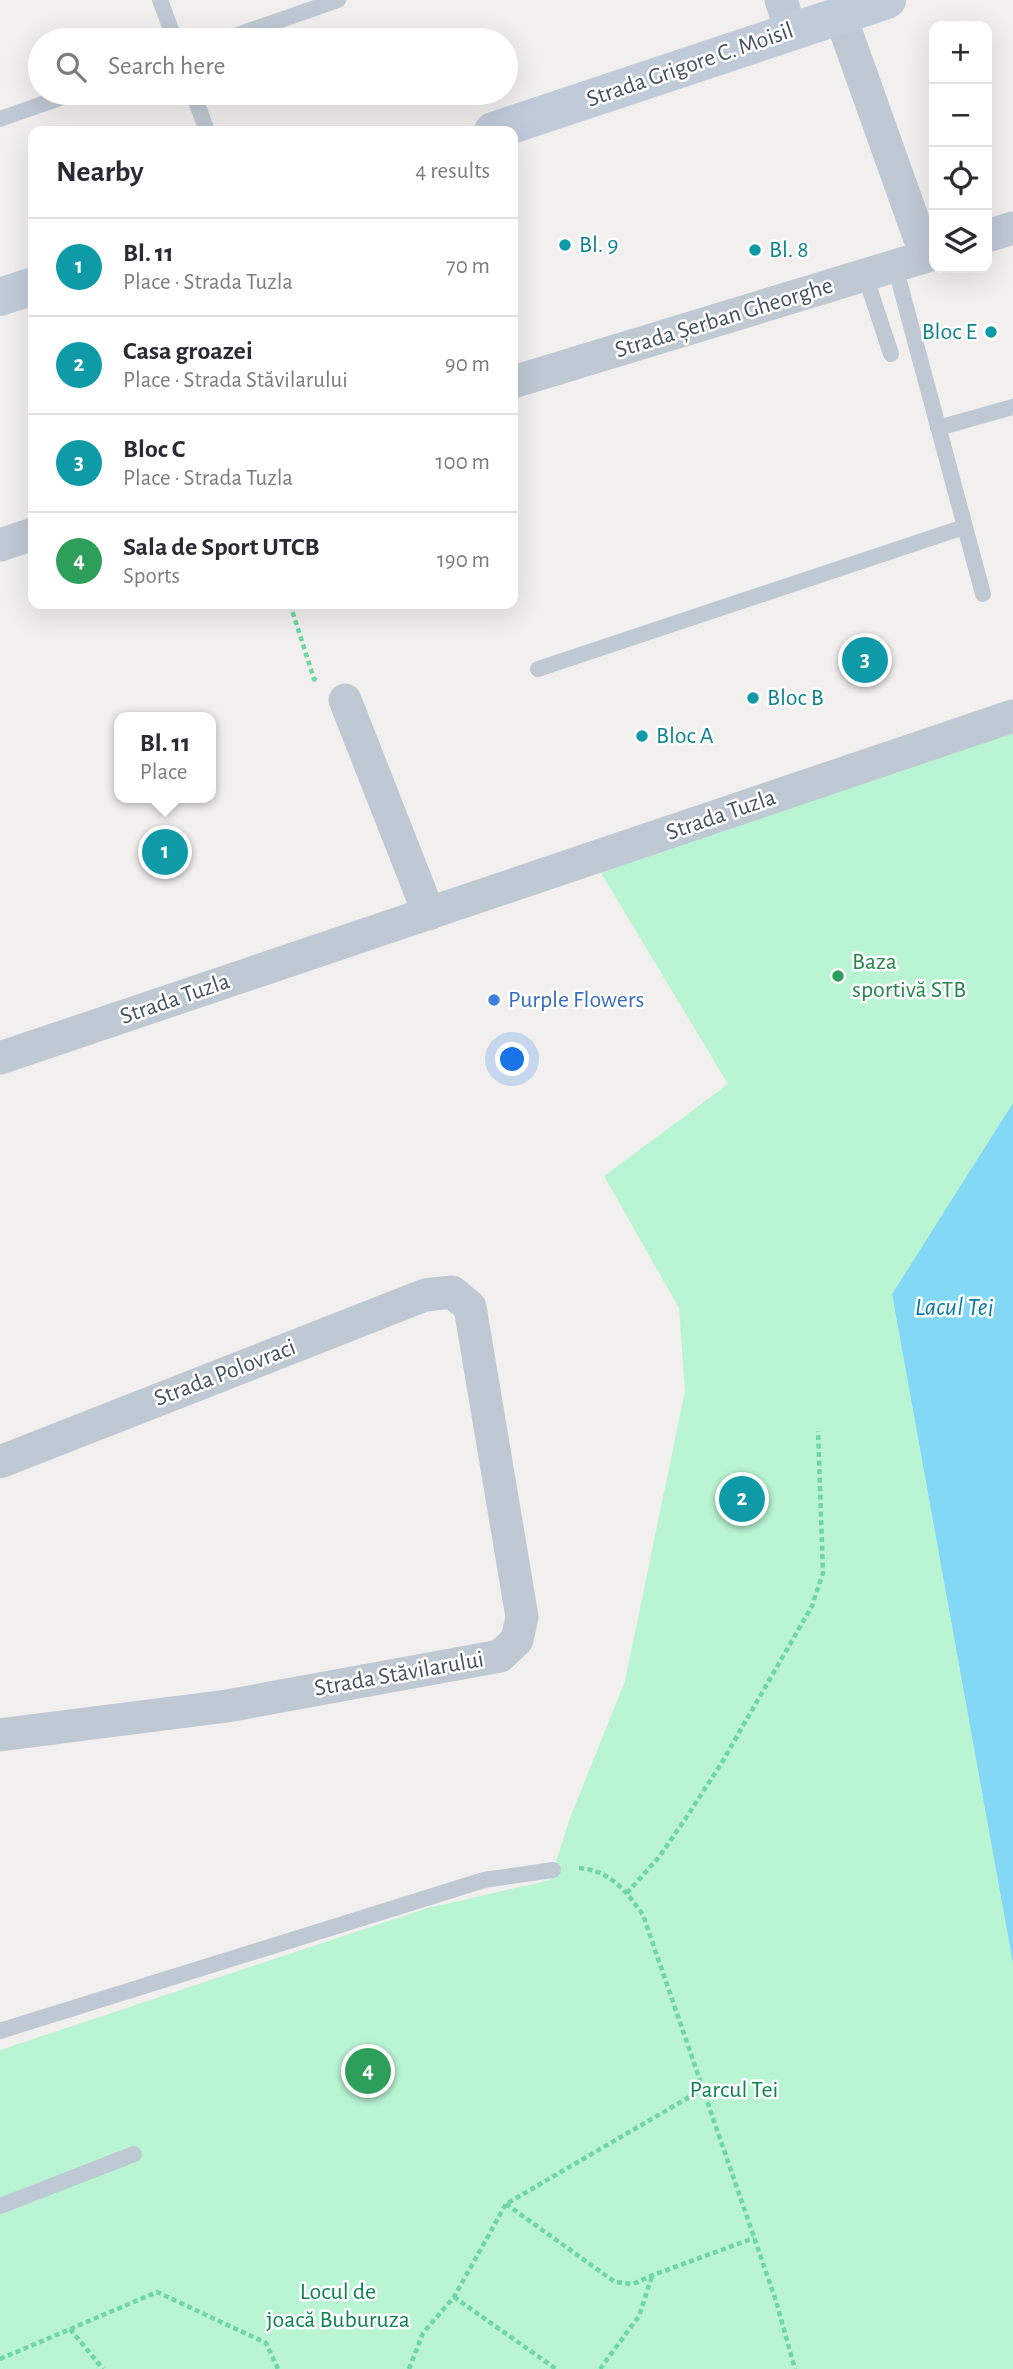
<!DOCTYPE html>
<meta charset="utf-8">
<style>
:root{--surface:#fff;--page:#f2f2f3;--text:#2b2b33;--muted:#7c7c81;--line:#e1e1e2;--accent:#7c3aed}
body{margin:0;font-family:"Alegreya Sans",sans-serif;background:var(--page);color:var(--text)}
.controls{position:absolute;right:21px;top:21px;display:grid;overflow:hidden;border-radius:14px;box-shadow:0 7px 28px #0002}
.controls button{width:63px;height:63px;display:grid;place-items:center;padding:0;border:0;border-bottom:2px solid var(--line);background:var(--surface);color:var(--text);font:35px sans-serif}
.you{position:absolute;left:513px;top:1060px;width:24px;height:24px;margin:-18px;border:5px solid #fff;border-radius:50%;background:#1a73e8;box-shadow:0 0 0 10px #1a73e833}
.badge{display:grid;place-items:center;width:46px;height:46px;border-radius:50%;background:var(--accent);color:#fff;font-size:23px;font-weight:700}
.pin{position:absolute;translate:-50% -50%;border:4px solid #fff;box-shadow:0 2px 7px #0006}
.popup{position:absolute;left:114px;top:712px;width:102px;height:91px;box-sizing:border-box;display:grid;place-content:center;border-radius:14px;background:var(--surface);filter:drop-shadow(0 2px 5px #0005);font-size:23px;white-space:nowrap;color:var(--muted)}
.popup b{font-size:26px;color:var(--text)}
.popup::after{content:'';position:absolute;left:50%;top:100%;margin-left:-14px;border:14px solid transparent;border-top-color:var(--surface)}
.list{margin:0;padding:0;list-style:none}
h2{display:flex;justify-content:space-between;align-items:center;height:91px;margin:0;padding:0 28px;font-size:30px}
h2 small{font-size:23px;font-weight:400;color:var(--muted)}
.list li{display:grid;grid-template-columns:46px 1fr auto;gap:21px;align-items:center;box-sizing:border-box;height:98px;padding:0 28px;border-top:2px solid var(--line)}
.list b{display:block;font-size:26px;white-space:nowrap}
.list p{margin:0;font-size:23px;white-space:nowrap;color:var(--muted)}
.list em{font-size:23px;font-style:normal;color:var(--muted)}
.icon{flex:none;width:38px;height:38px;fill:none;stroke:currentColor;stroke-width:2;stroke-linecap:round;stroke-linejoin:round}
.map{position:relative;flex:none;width:1013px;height:2369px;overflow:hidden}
.search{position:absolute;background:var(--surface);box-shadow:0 7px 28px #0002;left:28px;top:28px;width:490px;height:77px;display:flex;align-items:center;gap:18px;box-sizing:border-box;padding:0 24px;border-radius:38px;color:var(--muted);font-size:26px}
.panel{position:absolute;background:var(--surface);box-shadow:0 7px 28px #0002;left:28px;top:126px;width:490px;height:483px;border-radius:14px}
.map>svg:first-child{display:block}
.green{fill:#b9f4d3}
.water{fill:#82d8f5}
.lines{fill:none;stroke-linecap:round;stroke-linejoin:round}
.path{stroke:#6ed6a8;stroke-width:4.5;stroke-dasharray:5 3.5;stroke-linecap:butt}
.lane{stroke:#bfc9d3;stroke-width:16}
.street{stroke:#bfc9d3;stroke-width:33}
.secondary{stroke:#c0cbda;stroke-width:38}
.culture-dot{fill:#0f9aa8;stroke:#fff;stroke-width:2.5}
.leisure-dot{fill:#2e9e5b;stroke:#fff;stroke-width:2.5}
.shop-dot{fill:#3f7fe0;stroke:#fff;stroke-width:2.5}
.labels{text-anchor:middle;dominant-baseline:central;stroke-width:5;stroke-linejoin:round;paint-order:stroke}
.street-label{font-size:24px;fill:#45525f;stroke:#fff}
.culture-label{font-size:24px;fill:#0d838f;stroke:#fff;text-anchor:start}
.leisure-label{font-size:24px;fill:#27864d;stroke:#fff;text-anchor:start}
.shop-label{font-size:24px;fill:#366cbe;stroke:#fff;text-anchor:start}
.park-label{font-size:24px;fill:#0d834f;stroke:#fff}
.water-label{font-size:26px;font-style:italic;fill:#027ca6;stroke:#fff}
</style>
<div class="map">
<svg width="1013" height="2369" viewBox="0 0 1013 2369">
<rect width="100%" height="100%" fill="#f2efef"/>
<!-- green -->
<path class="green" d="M1013,731V1103L892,1294L1013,1964V2369H0V2050L428,1908L550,1880L570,1818L625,1681L685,1391L679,1308L604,1176L728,1084L598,868Z"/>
<!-- water -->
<path class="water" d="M1013,1103V1964L892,1294Z"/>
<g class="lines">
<!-- path -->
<path class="path" d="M290,604L314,679L319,682
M579,1868C610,1870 626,1891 643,1915L776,2301L795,2369
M627,1893L659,1857L684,1821L721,1764L812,1606L823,1573L818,1431
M506,2204L615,2282L633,2284L653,2275L754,2238
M454,2297L556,2369
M70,2329L103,2369
M0,2359L157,2292L266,2343L278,2369
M409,2369L423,2333L454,2297L506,2204L703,2089
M600,2369L639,2316L652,2276"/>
<!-- lane -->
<path class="lane" d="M160,0L175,40
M223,40L338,0
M193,93L207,131
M0,119L74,93
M895,266L983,594
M865,275L891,354
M938,428L1013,407
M538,669L964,527
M0,2031L484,1880L553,1870
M0,2206L134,2154"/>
<!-- street -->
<path class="street" d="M781,0L791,31
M840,15L926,256
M987,236L1013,228
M513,382L934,254
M0,545L33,534
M345,700L429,914
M0,1058L1013,716
M0,1462L425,1295L452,1292L470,1307L522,1617L517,1640L500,1656L227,1706L0,1735"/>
<!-- secondary -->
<path class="secondary" d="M493,131L887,0
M0,297L33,286"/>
</g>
<!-- markers -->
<g class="culture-dot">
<circle cx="565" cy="245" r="7"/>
<circle cx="755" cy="250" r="7"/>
<circle cx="991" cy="332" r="7"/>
<circle cx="753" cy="698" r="7"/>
<circle cx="642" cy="736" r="7"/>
</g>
<circle class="leisure-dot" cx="838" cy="976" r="7"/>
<circle class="shop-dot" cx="494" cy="1000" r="7"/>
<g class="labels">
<!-- street labels -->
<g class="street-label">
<text transform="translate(690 65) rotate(-19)">Strada Grigore C. Moisil</text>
<text transform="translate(724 318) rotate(-17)">Strada Șerban Gheorghe</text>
<text transform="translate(721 815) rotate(-19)">Strada Tuzla</text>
<text transform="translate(175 999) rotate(-19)">Strada Tuzla</text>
<text transform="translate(225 1373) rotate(-21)">Strada Polovraci</text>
<text transform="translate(399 1674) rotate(-10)">Strada Stăvilarului</text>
</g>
<!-- culture labels -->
<g class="culture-label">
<text x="579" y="245">Bl. 9</text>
<text x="769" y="250">Bl. 8</text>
<text x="977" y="332" text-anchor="end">Bloc E</text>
<text x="767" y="698">Bloc B</text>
<text x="656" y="736">Bloc A</text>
</g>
<!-- leisure labels -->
<g class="leisure-label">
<text x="852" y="962">Baza<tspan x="852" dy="28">sportivă STB</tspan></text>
</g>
<!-- shop labels -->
<g class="shop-label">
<text x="508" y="1000">Purple Flowers</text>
</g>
<!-- park labels -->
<g class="park-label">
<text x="734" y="2090">Parcul Tei</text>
<text x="338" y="2292">Locul de<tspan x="338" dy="28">joacă Buburuza</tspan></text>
</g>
<!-- water labels -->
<g class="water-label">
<text x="954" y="1307">Lacul Tei</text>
</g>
</g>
</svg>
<div class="controls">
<button>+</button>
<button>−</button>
<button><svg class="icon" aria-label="locate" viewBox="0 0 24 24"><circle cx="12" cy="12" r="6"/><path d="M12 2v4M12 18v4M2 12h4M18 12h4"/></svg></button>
<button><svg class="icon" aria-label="layers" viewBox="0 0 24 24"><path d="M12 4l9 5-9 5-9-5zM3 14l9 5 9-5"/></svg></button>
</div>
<div class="you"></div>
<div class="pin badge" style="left:165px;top:852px;background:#0f9aa8">1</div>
<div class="popup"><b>Bl. 11</b>Place</div>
<div class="pin badge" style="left:742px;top:1499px;background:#0f9aa8">2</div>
<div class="pin badge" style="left:865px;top:660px;background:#0f9aa8">3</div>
<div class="pin badge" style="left:368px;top:2071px;background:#2e9e5b">4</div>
<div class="search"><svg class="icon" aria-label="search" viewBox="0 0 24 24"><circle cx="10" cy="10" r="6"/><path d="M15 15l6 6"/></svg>Search here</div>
<section class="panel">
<h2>Nearby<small>4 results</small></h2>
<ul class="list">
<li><span class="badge" style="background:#0f9aa8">1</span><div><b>Bl. 11</b><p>Place · Strada Tuzla</p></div><em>70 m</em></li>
<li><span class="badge" style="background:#0f9aa8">2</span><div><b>Casa groazei</b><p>Place · Strada Stăvilarului</p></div><em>90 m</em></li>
<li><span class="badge" style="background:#0f9aa8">3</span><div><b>Bloc C</b><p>Place · Strada Tuzla</p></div><em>100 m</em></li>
<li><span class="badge" style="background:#2e9e5b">4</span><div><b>Sala de Sport UTCB</b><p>Sports</p></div><em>190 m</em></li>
</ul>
</section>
</div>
